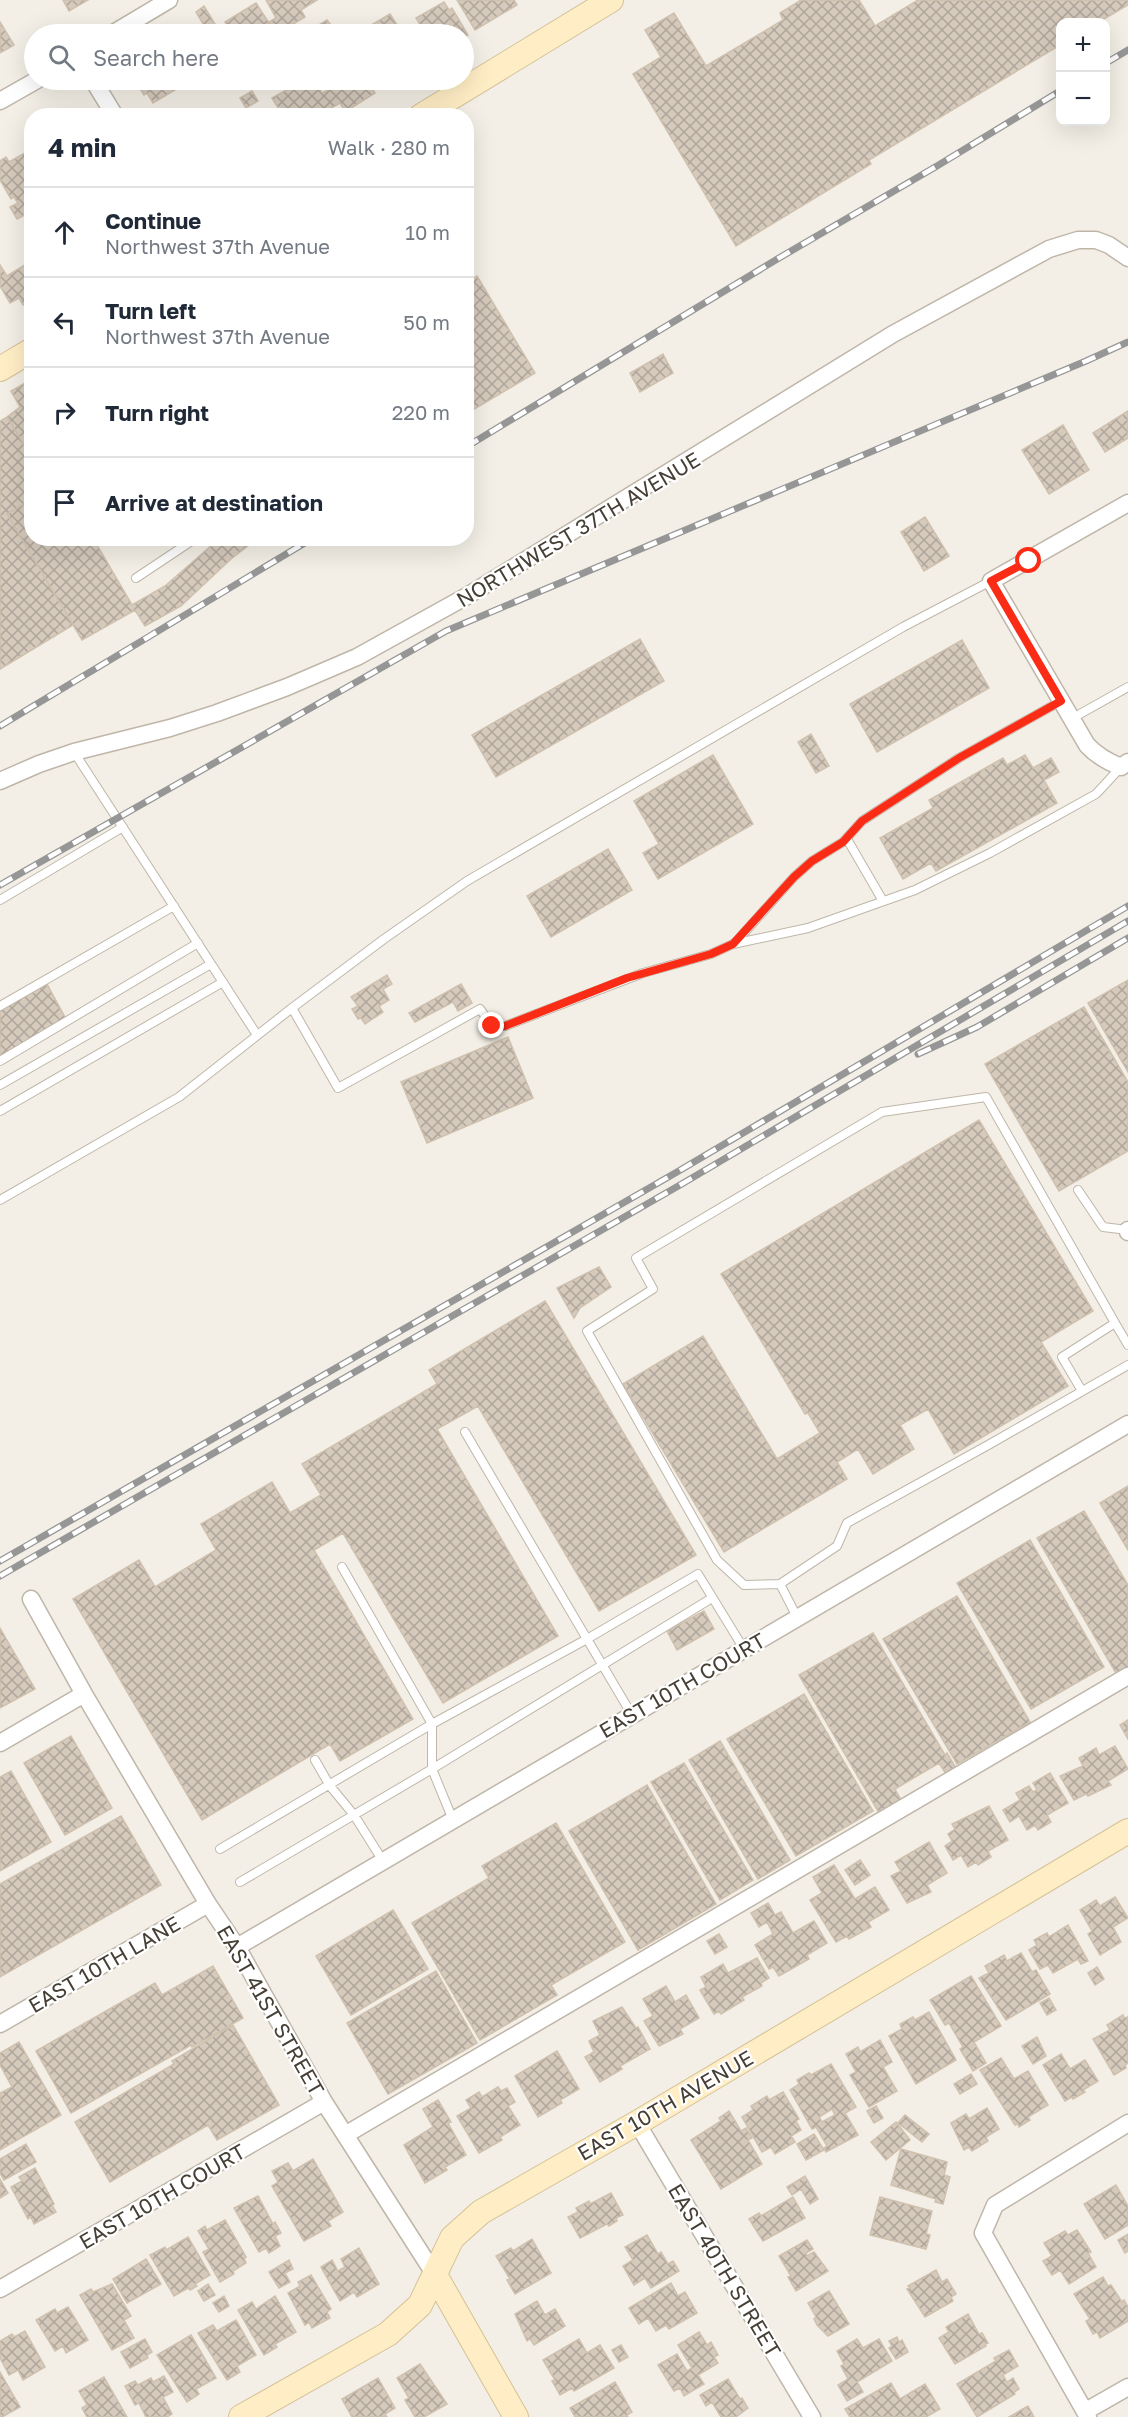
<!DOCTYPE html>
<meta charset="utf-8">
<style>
:root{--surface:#fff;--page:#f2f2f3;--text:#1f2937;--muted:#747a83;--line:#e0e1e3}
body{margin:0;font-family:"Golos Text",sans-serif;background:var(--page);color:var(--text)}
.controls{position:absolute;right:18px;top:18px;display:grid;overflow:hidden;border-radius:12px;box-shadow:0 6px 24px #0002}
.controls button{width:54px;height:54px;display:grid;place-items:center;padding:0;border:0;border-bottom:2px solid var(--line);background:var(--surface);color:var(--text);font:30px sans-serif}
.stop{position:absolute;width:18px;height:18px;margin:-14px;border:4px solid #fb2c16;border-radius:50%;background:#fff}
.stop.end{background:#fb2c16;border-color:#fff;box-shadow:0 2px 6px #0008}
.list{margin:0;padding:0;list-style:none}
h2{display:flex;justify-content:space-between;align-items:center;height:78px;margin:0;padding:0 24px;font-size:26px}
h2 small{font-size:20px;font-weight:400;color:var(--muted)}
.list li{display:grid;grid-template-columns:39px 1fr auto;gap:18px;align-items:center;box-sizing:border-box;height:90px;padding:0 24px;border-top:2px solid var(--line)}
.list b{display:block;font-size:22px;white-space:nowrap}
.list p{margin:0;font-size:20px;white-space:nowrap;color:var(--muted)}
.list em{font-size:20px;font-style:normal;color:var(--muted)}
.icon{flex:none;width:33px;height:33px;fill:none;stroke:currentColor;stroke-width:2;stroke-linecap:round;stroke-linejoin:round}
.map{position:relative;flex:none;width:1128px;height:2417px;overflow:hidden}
.search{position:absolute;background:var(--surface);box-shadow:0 6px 24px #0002;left:24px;top:24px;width:450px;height:66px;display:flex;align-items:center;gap:15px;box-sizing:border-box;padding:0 21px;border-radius:33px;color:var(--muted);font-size:22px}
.panel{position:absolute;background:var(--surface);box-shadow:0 6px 24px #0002;left:24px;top:108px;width:450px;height:438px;border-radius:24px}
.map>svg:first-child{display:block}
.building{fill:url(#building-cross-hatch);stroke:#d0c1af;stroke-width:1.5;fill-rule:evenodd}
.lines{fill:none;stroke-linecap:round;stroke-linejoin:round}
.lane-casing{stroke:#bfb6a9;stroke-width:10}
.street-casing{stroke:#bfb6a9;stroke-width:19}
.secondary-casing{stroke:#d4c096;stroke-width:26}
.lane{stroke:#fff;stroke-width:8}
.street{stroke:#fff;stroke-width:16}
.secondary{stroke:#ffeec5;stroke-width:24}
.rail-casing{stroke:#969696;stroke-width:7}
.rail{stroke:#fff;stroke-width:4.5;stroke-dasharray:14;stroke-linecap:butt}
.route{stroke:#fb2c16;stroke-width:8}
.labels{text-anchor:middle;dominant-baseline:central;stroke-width:4.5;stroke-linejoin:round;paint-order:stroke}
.street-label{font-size:21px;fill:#463f35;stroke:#fff}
</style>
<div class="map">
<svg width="1128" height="2417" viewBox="0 0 1128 2417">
<defs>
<pattern id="building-cross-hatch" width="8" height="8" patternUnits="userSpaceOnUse" patternTransform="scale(1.5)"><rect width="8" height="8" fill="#d5cabc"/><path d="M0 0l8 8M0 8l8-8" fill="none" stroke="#afa59a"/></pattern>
</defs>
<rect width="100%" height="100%" fill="#f3efe6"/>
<!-- building -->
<path class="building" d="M63,0H88L69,11Z
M266,0H317L301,10L305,17L283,30L285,34H277L269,22L276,18Z
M457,0H514L517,5L475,30Z
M801,0H859L875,26L918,0H1128V5L1099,22H1060V45L869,160L871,164L736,246L633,74L661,57L645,30L674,13L706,66L783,20L780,13Z
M444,2L449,10L452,8L468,35L464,38V34H426L416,18Z
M256,3L269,23L250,34H233L225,22Z
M204,6L221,34H209L196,12Z
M390,14L403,34H356Z
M327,20L334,29L322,34L317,26Z
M0,22L14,45L0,53Z
M139,80H172L175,90L153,103L147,93L144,95L139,87L142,85Z
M304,80H313L322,93L330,89L326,84L332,80H367L375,93L345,112L340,103L331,108L334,113L330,116H283L272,98Z
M378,80H404L394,86L392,83L383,88Z
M252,91L258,101L246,108L240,98Z
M32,149V211L17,219L10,207L18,203L14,197L11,199L0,180V161L6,157L9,162Z
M28,263L32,268V300L23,305L19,298L10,303L0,286V265L7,276Z
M477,276L535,373L466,414V283Z
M663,354L673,373L640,392L630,373Z
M32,379V458L7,417L20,407L11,391Z
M1128,411V438L1105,452L1093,433Z
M7,417L32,458V499L7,514L73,625L0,669V421Z
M1063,425L1089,470L1049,494L1022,450Z
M32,499V538H93L132,605L165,586L220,538H258L231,559L181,606L145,626L135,610L82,640L7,514Z
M925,517L949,556L924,571L901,532Z
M640,639L664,681L496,777L472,735Z
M962,640L989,688L877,752L850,704Z
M811,734L829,766L816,773L798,742Z
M713,755L753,824L658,879L643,853L659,844L634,801Z
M1025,755L1033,768L1051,758L1059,772L1044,780L1057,803L936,871L931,863L903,879L880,838L933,808L929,800L1003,758L1007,765Z
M608,849L632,890L551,937L527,896Z
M387,975L392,984L383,989L389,1000L379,1006L383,1012L365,1024L361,1018L358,1019L352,1009L358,1006L351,997Z
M1128,980V1072L1088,1003Z
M47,984L66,1019L0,1056V1010Z
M461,984L472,1003L458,1011L453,1002L415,1022L409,1013Z
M1084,1007L1128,1082V1151L1059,1191L985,1064Z
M508,1037L533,1098L427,1143L401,1082Z
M979,1120L1093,1311L1041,1342L1068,1386L954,1454L928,1409L900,1425L914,1449L873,1474L858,1449L837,1462L847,1479L724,1552L623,1384L703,1336L777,1459L820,1433L808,1413L805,1414L721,1274Z
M599,1267L611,1287L580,1308L574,1318L557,1288Z
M545,1301L696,1555L599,1611L478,1406L437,1429L558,1636L443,1703L343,1533L314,1550L413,1719L340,1761L330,1744L202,1820L73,1599L139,1560L155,1587L216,1550L201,1524L272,1482L290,1513L321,1495L302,1464L437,1384L429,1370Z
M1128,1486V1550L1100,1503Z
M1084,1511L1128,1585V1668L1117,1675L1037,1538Z
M1030,1540L1104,1667L1031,1709L957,1583Z
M957,1596L1030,1722L957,1764L883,1639Z
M704,1611L714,1629L677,1650L667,1631Z
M0,1628L35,1689L0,1708Z
M873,1633L945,1755L947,1753L956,1768L946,1774L939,1763L895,1789L901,1800L879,1813L799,1675Z
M804,1694L873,1811L796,1856L727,1739Z
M1128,1720V1739L1120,1725Z
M71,1736L112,1808L65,1835L24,1763Z
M720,1741L790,1860L758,1879L689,1760Z
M1115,1746L1128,1769L1108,1781L1111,1785L1088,1796L1086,1794L1074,1800L1060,1776L1083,1766L1079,1758L1096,1748L1099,1755Z
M684,1763L753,1880L720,1900L651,1782Z
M11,1771L51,1842L0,1871V1777Z
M1050,1773L1068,1803L1047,1815L1051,1822L1038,1830L1035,1825L1027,1830L1019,1816L1010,1822L1003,1810L1020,1800L1016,1793L1029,1786L1033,1792L1037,1790L1033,1783Z
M647,1785L716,1904L638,1950L569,1831Z
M989,1806L1008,1840L988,1851L991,1857L978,1865L976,1862L968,1867L961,1855L953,1860L945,1846L952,1841L948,1834L955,1829L952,1824Z
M121,1816L161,1885L0,1977V1884Z
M556,1823L625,1942L551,1985L557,1995L480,2040L412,1923L489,1878L482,1866Z
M929,1842L947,1873L927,1885L931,1892L907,1903L891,1876L901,1871L895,1862Z
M860,1860L870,1875L855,1885L845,1870Z
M834,1865L855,1899L875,1887L889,1910L868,1922L871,1927L849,1939L847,1936L836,1942L810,1900L822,1893L813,1877Z
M1115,1897L1128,1918L1113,1927L1121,1942L1100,1955L1088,1934L1092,1931L1080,1910L1096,1900L1100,1906Z
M768,1903L775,1915L781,1912L793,1933L814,1921L827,1943L807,1955L809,1959L779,1976L773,1967L769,1969L755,1945L773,1934L767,1922L759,1927L751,1913Z
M393,1910L428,1969L351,2015L316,1956Z
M1068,1925L1088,1961L1081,1964L1078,1959L1053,1973L1048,1965L1040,1969L1029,1950L1037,1945L1034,1940L1047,1933L1049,1937Z
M719,1934L727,1947L715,1954L707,1941Z
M1021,1953L1032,1972L1036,1970L1050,1994L1006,2020L979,1978L989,1973L985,1966L1004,1955L1007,1961Z
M757,1958L769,1978L761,1983L762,1986L742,1997L744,2000L721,2014L719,2011L714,2014L700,1990L706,1987L701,1977L723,1964L728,1973Z
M213,1966L243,2018L192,2047L191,2045L71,2113L36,2051L155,1983L162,1995Z
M1097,1967L1104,1979L1095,1985L1088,1973Z
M436,1971L477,2043L388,2094L347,2023Z
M971,1976L1001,2026L974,2042L986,2063L973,2071L960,2049L963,2047L949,2023L945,2025L930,2000Z
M666,1986L675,2002L686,1995L699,2018L680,2029L683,2034L659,2046L644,2021L653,2016L643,1999Z
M1049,1998L1056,2010L1047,2015L1040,2003Z
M622,2007L636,2028L638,2027L650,2049L620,2066L622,2069L600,2082L585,2057L594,2052L589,2041L600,2035L593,2021Z
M929,2012L956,2060L916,2084L889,2036L902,2029L900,2024L913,2017L915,2020Z
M1123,2015L1124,2018L1128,2017V2063L1125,2065L1126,2068L1114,2075L1093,2039L1110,2030L1107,2025Z
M233,2025L279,2105L217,2140L208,2125L110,2182L75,2122L174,2064L172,2061Z
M1037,2037L1046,2056L1033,2064L1022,2046Z
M880,2040L892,2062L883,2067L897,2091L869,2107L850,2075L856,2072L846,2054L858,2047L860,2052Z
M19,2042L61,2115L0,2150V2093L12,2087L0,2065V2053Z
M557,2051L579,2089L560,2100L562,2103L538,2117L515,2076Z
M1061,2054L1070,2069L1085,2060L1098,2081L1083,2090L1085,2092L1073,2099L1072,2097L1065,2101L1043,2065Z
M1001,2058L1014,2079L1028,2071L1048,2105L1028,2117L1030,2120L1019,2127L1018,2124L1015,2125L980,2070Z
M831,2064L856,2107L845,2113L858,2135L826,2152L824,2148L827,2146L816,2127L812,2129L790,2090L799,2084L797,2080L809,2073L811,2075ZM832,2109L835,2115L822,2122L819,2117Z
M971,2074L977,2084L960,2094L954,2084Z
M498,2087L501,2091L507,2088L515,2102L508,2106L520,2125L500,2137L502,2140L479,2153L457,2116L471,2108L466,2100L479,2092L482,2097Z
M783,2092L799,2119L796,2121L801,2130L791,2136L795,2142L775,2154L771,2147L762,2152L742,2117L753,2110L751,2106L767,2096L769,2100Z
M438,2100L451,2122L448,2123L466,2155L445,2167L447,2170L425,2183L404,2145L433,2127L423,2109Z
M876,2106L883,2118L874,2123L867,2111Z
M987,2108L999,2129L986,2137L988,2141L972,2151L969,2147L964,2150L951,2123L966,2114L969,2119Z
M729,2111L741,2131L746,2128L752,2138L748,2140L762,2164L721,2189L691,2140L721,2121L719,2118Z
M905,2115L929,2134L922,2142L898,2123Z
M896,2122L910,2140L886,2160L871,2142Z
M814,2134L824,2150L806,2160L797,2144Z
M26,2144L36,2162L4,2180L0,2173V2159Z
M901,2149L947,2162L944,2175L950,2177L943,2204L935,2202L936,2199L891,2185Z
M313,2159L343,2212L328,2221L331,2226L304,2241L272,2186L278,2182L272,2171L288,2163L293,2171Z
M35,2168L54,2204L52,2205L56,2212L34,2224L31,2217L28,2219L11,2187L22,2181L19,2177Z
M805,2176L818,2199L810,2204L801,2189L792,2195L787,2187Z
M0,2179L8,2193L0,2198Z
M1116,2185L1128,2206V2225L1105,2239L1084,2204Z
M611,2193L623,2215L616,2218L617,2221L609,2226L607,2224L580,2238L568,2217L578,2212L576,2208L589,2201L590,2204Z
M258,2196L273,2224L275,2222L281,2233L275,2236L280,2246L269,2253L266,2248L259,2252L234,2208Z
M793,2197L805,2218L763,2241L749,2219L759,2213L761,2216Z
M880,2197L932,2211L926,2234L930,2235L926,2249L870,2235Z
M225,2220L246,2257L244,2258L246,2263L233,2271L234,2274L220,2282L203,2252L209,2249L198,2231L205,2226L207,2230Z
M1077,2230L1091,2252L1088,2253L1096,2267L1069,2284L1060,2270L1052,2275L1043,2261L1052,2256L1044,2243L1065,2231L1068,2235Z
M1128,2234V2251L1125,2253L1118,2240Z
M647,2235L658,2254L661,2252L668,2264L673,2261L679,2271L651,2288L645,2278L634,2285L623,2266L633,2260L625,2247Z
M188,2237L210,2275L195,2284L197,2286L190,2290L188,2288L174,2296L150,2255L165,2247L166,2250Z
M532,2239L551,2273L515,2294L507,2280L510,2279L496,2256L511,2248L513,2251Z
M807,2240L813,2249L806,2253L807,2256L814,2252L828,2271L796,2291L788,2277L791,2276L779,2256Z
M359,2248L379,2284L357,2297L354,2292L340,2301L321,2267L332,2260L338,2271L345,2267L341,2259Z
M146,2259L161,2284L127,2303L113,2279Z
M289,2260L293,2269L285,2273L290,2282L279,2288L269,2272Z
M936,2270L942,2282L947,2279L956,2294L951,2297L953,2301L925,2317L907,2289L910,2288L908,2286Z
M311,2275L331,2309L327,2312L330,2318L312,2328L309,2322L305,2325L288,2293L300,2286L298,2282Z
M1103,2277L1108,2286L1111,2285L1122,2302L1124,2300L1128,2307V2321L1100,2338L1097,2332L1093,2334L1086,2321L1090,2319L1074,2294Z
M671,2283L678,2296L685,2292L697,2313L669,2329L666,2325L656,2331L648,2318L639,2324L629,2308Z
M112,2284L131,2316L124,2320L134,2338L112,2350L80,2295L91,2289L93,2292Z
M208,2284L215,2295L204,2301L198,2291Z
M829,2291L849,2324L828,2336L817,2325L814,2319L816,2317L808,2303Z
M224,2296L229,2306L219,2312L213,2303Z
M275,2296L296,2332L275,2344L277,2347L264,2355L238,2310L252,2302L256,2309Z
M537,2301L545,2315L555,2309L565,2326L534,2345L530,2339L527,2341L515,2314Z
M68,2307L88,2340L66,2353L63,2346L55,2351L36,2320L55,2309L57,2313Z
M968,2314L979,2334L982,2333L988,2343L985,2344L986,2346L955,2364L939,2338L949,2332L946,2327Z
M236,2320L256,2355L237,2366L240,2372L227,2380L198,2333L213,2325L217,2331Z
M25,2331L45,2367L23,2380L18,2370L9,2375L0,2358V2341L12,2334L14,2337Z
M699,2332L707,2345L711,2342L718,2355L714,2357L718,2363L698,2375L704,2384L684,2396L680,2388L674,2391L658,2365L677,2354L687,2371L692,2368L678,2345Z
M191,2335L216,2378L196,2389L199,2394L187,2402L157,2355Z
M897,2337L899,2342L902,2340L908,2352L896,2359L889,2348L892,2346L889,2341Z
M145,2339L152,2352L147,2355L148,2358L130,2368L121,2352Z
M579,2339L587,2353L600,2345L614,2368L574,2391L572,2388L560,2395L552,2381L555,2380L543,2360Z
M857,2339L863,2348L879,2339L892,2361L857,2382L863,2392L847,2401L838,2385L848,2379L841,2366L844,2364L837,2351Z
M621,2345L628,2357L619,2362L612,2350Z
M1009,2350L1018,2366L1003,2375L1007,2382L1013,2378L1019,2389L1014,2392L1015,2394L977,2417L957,2384L996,2361L994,2358Z
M420,2364L447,2404L424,2417H415L405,2400L409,2398L397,2378Z
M0,2372L20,2407L2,2417H0Z
M164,2376L173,2392L163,2397L172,2414L167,2417H146L139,2403L135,2405L125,2386L135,2381L138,2385L151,2378L153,2382Z
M104,2377L127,2417H87L82,2408L87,2405L79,2391Z
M378,2378L395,2408L385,2414L387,2417H352L342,2399Z
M728,2379L740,2399L742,2398L748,2408L736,2417H721L712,2402L706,2406L700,2395Z
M615,2382L632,2412L627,2415L628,2417H575L570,2408Z
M891,2383L900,2399L925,2384L940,2409L926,2417H850L845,2409Z
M1028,2406L1034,2417H1009Z"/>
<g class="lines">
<!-- lane casing -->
<g class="lane-casing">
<path id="lane" d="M136,578L196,538
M1071,719L1128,687
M74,752L257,1035
M847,839L883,901
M0,900L123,827
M734,944L794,877L812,861L843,842L862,821L959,758L1061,701
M0,1006L174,906
M292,1008L338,1088L480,1009L492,1026H505L643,973L711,954L733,944L808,928L915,890L990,853L1096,794L1121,767
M0,1061L198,943
M0,1085L211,964
M0,1111L223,982
M1078,1190L1103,1227L1128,1230
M0,1200L179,1097L292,1008L384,939L467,881L903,627L991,581
M1082,1391L1062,1357L1115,1323L1128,1345
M342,1567L432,1724V1769L453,1820
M780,1584L744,1585L717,1560L587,1331L653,1289L636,1258L882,1112L986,1097L1115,1323
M797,1617L780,1584L837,1546L847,1523L990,1444L1128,1365
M632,1715L587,1639L698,1574L744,1649
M315,1760L330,1786L354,1815L383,1861
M220,1849L432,1724L587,1639L465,1432
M240,1882L432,1769L712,1598"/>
</g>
<!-- street casing -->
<g class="street-casing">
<path id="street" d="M112,34L169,0
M93,80L115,116
M0,101L37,80
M1128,503L991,581L1087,745C1097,756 1108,762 1121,767L1128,762
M0,781L39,764L74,752L170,728L217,713L287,687L357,657L467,596L893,334L1049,249L1078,240H1096L1109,245L1128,258
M1128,1230V1232
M31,1599L84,1694L208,1904L237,1947L324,2102L435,2275
M0,1743L84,1694
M237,1947L1128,1424
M0,2024L208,1904
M637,2123L812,2417
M345,2135L1128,1676
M0,2289L324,2102
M1086,2411L1128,2387
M1088,2417L983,2233L995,2205L1128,2123"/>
</g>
<!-- secondary casing -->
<g class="secondary-casing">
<path id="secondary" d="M421,116L611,0
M0,369L32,350
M435,2275L516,2417
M241,2417L388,2334L420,2305L452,2238L481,2212L637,2123L1128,1831"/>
</g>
<!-- lane -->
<use href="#lane" class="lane"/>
<!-- street -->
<use href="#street" class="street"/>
<!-- secondary -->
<use href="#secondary" class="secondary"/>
<!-- rail casing -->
<g class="rail-casing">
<path id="rail" d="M1106,63L1128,50
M466,447L779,258L937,166L1060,91
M0,726L313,538
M0,885L446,631L1086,361L1128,342
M918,1054L977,1027L1128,938
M0,1561L677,1172L1128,906
M0,1576L680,1185L1128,921"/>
</g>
<!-- rail -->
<use href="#rail" class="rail"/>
</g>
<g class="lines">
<!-- route -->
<path class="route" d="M492,1026H505L627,978L711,954L733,944L794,877L812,861L843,842L862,821L959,758L1061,701L991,581L1029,561"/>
</g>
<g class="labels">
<!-- street labels -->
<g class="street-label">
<text transform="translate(578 529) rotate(-31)">NORTHWEST 37TH AVENUE</text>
<text transform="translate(682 1685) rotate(-30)">EAST 10TH COURT</text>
<text transform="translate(104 1964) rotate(-30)">EAST 10TH LANE</text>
<text transform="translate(271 2010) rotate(60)">EAST 41ST STREET</text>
<text transform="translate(665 2105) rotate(-30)">EAST 10TH AVENUE</text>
<text transform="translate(162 2196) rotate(-30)">EAST 10TH COURT</text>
<text transform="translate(725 2270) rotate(59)">EAST 40TH STREET</text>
</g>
</g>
</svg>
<div class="controls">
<button>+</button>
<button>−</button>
</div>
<div class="stop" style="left:1029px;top:561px"></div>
<div class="stop end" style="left:492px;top:1026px"></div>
<div class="search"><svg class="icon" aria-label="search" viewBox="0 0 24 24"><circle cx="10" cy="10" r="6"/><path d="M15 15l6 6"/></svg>Search here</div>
<section class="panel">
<h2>4 min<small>Walk · 280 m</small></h2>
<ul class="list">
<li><svg class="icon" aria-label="ahead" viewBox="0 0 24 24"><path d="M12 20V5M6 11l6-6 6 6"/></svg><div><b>Continue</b><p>Northwest 37th Avenue</p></div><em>10 m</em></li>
<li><svg class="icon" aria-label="left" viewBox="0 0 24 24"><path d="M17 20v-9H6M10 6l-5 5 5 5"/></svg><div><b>Turn left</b><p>Northwest 37th Avenue</p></div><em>50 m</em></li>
<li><svg class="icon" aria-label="right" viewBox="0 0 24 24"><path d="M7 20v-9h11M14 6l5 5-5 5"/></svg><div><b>Turn right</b></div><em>220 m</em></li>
<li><svg class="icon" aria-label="arrive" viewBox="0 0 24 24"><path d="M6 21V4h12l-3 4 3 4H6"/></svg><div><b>Arrive at destination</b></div></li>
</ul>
</section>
</div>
